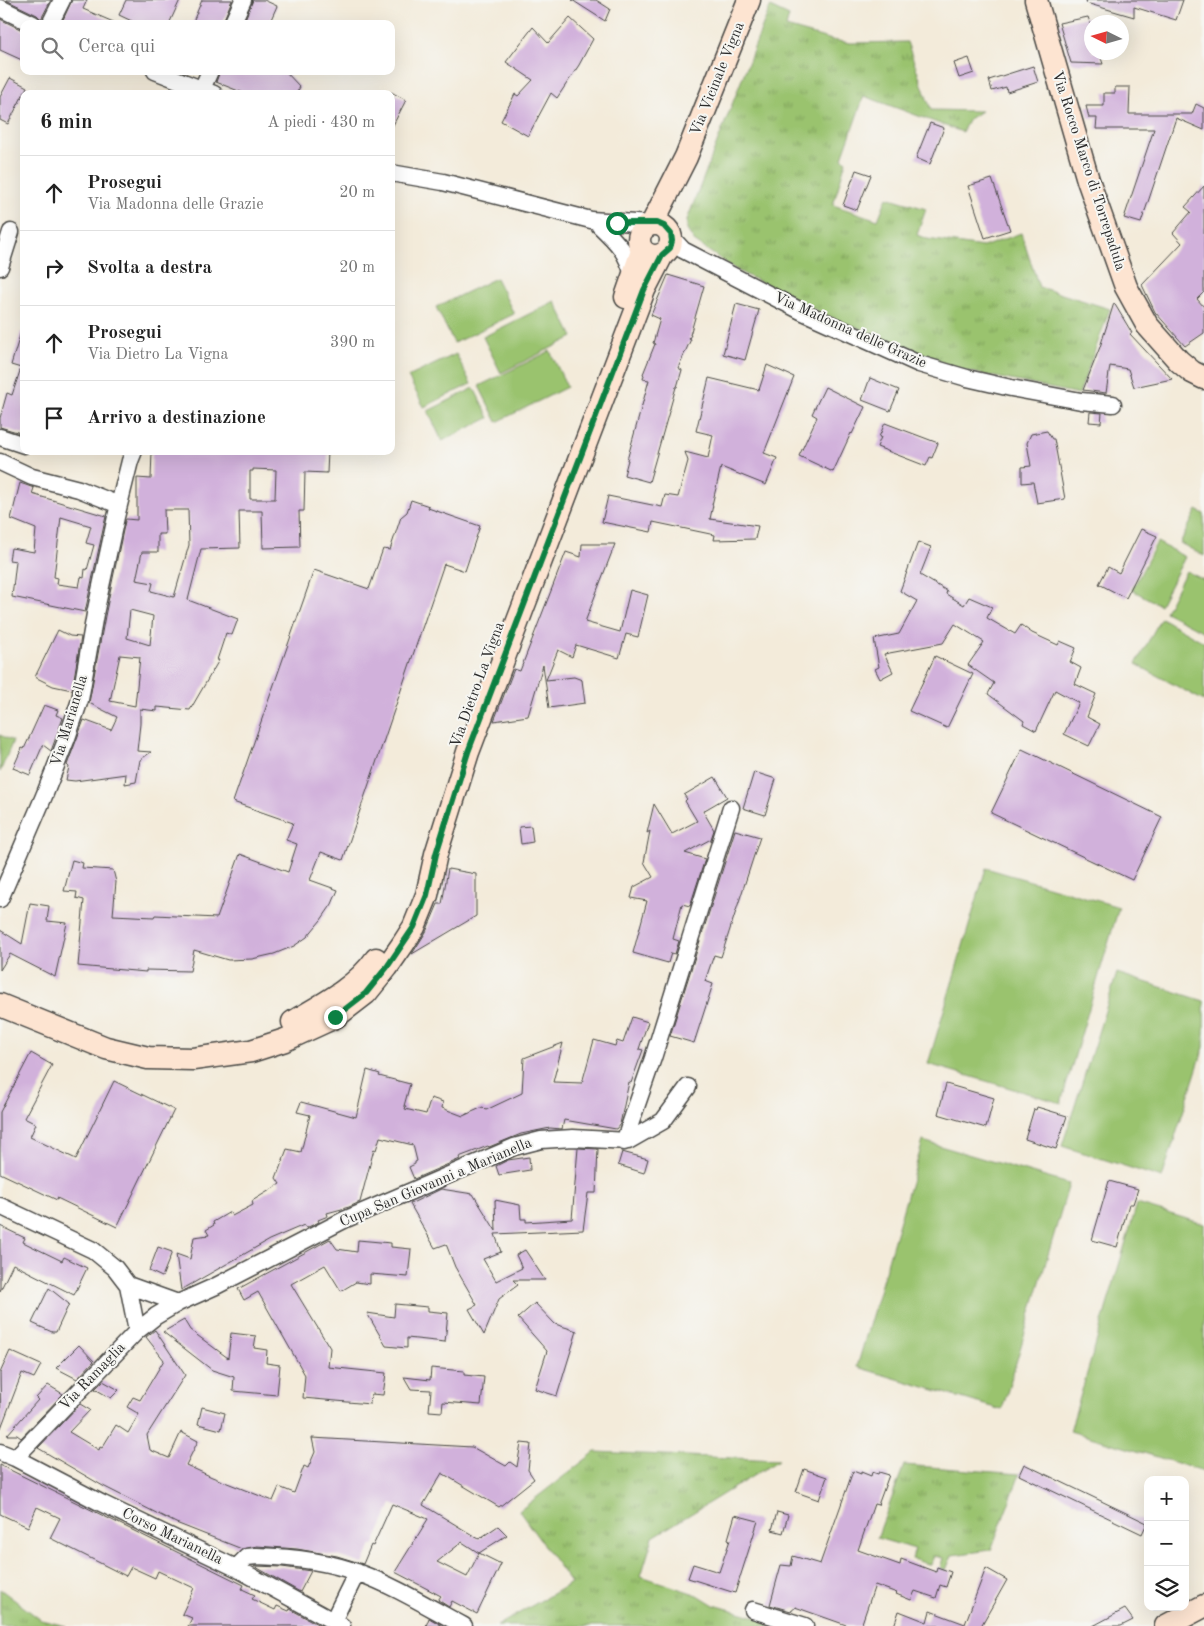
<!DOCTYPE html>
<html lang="it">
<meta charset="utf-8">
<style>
:root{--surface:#fff;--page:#f6f6f6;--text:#222;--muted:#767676;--line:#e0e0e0}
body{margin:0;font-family:"Old Standard TT",serif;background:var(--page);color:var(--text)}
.controls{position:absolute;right:15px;bottom:15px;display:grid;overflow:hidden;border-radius:10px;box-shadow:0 5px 20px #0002}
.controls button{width:45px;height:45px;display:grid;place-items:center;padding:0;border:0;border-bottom:1px solid var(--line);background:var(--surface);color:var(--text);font:25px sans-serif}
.compass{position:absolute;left:1084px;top:15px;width:45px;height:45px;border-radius:50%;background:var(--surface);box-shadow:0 5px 20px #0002;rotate:275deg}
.stop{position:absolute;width:15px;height:15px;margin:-11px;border:4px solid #0b8043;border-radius:50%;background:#fff}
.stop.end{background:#0b8043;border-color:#fff;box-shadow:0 1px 5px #0008}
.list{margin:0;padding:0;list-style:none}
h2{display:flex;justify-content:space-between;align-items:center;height:65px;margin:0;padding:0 20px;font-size:21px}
h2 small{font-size:16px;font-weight:400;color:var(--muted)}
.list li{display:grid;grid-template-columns:32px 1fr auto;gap:15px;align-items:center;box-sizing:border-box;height:75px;padding:0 20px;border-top:1px solid var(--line)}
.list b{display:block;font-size:19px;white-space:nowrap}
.list p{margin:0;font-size:16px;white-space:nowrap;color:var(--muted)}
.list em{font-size:16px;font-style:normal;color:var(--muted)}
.icon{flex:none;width:28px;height:28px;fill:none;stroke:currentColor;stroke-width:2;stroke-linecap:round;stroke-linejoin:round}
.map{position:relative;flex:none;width:1204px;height:1626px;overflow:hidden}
.search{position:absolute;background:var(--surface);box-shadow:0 5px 20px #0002;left:20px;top:20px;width:375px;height:55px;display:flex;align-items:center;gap:12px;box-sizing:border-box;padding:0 18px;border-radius:10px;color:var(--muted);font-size:19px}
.panel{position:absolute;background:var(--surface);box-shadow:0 5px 20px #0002;left:20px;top:90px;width:375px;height:365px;border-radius:10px}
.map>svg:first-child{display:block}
.grass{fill:url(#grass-tufts);stroke:#62774c}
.pitch{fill:#9ac36e;stroke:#62774c}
.building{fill:#d1b1db;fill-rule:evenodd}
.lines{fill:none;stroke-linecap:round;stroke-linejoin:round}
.street-casing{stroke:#494845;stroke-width:19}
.secondary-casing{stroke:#494845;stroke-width:25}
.street{stroke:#fff;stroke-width:16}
.secondary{stroke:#fde4d1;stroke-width:22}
.route{stroke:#0b8043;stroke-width:6}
.labels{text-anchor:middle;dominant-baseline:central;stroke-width:4;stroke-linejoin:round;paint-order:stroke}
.street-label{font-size:15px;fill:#2b2b2b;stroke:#f6f6f2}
</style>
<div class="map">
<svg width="1204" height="1626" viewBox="0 0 1204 1626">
<defs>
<pattern id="grass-tufts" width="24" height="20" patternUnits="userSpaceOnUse" patternTransform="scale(1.25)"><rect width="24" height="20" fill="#9ac36e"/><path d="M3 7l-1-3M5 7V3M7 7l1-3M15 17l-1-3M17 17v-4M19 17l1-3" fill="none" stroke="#7e9f5b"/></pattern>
</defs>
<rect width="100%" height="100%" fill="#f6f6f2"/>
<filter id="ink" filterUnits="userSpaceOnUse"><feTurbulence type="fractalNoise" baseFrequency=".02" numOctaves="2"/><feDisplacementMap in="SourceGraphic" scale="10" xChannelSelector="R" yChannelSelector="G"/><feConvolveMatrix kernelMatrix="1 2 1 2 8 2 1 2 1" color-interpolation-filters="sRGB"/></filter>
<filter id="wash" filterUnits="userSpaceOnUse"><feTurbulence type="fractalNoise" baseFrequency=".0096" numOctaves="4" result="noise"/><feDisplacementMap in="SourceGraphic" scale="20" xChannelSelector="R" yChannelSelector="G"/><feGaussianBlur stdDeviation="1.12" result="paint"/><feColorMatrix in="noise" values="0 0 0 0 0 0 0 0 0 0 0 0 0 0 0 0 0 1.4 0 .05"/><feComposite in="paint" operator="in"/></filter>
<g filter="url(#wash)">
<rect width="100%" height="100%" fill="#f3ebda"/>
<!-- grass -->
<path class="grass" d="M770,7L789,16L786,27L832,40L850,43L907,42L931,110L981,111L969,119L962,132L864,96L842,158L846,161L833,205L878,220L887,197L926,209L917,235L927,239L983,247L1021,233L1039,287L1110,309L1079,394L961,370L822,313L738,271L694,241L687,230V220Z
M595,1452L779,1460L653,1537L641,1576L698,1595L714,1605L788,1626H497L571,1583L519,1511Z
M904,1465L1020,1474L991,1550L952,1555L946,1570L940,1568L943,1558L934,1556L931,1565L912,1559L915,1549L877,1538Z
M0,1589L41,1620L66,1626H0Z"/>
<!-- pitch -->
<path class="pitch" d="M496,278L514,314L454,343L436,307Z
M555,301L573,337L501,373L483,337Z
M550,351L567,387L497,422L479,386Z
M456,354L471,384L424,407L408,377Z
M474,388L489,418L442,441L428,411Z
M1197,510L1204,514V556L1180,543Z
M1157,542L1185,557L1160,605L1132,590Z
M1186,571L1204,580V632L1165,612Z
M1161,618L1204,642V701L1136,664Z
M0,735L13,741L0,772Z
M986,868L1119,907L1061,1103L928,1064Z
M1117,973L1204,1001V1047L1162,1178L1062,1146Z
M923,1141L1069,1184L1002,1410L857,1367Z
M1137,1204L1204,1224V1471L1070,1431Z"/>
<g id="blocks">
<!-- building -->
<path class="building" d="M6,0H51L41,19L37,15Z
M72,0H87L83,9L118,24H61Z
M126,0H180L169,24H138L119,15Z
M202,0H232L222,24H192Z
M253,0H264L277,6L269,24H243Z
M572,0H596L610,9L605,21Z
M1087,0H1183L1176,20L1134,7V17L1086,3Z
M1088,17L1092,28V52H1099L1103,64L1071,63L1059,23Z
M570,18L593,39L579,65L557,98L551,93L528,136L501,121L515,94L518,96L533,80L506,62L533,27L548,43Z
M0,19L24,31V61L0,50Z
M969,58L974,73L959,78L954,63Z
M1033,66L1038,82L1007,92L1006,87L992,91L989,80Z
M220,71H285L300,87L296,94H246L216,82Z
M10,78L27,87L8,124L0,120V97Z
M1115,87H1130L1129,114H1192L1196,104L1204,108V130L1176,118L1141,223L1124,218L1154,129H1096L1097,118H1089L1086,106H1104V93H1115Z
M391,92L406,100L391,129Z
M930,123L944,128L930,164L916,158Z
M856,170L871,175L857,210L843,205Z
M992,179L1010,230L985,238L968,186Z
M1204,186V292L1197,299L1204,307V333L1185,346L1155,312L1142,285L1182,243L1173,233L1191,212L1185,207Z
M668,275L704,286L690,335H691L689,338L691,339L678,368L682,370L677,387H676L649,482L624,475L628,460H627L649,380L643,379L644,375L643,374L655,344L653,343L660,319L651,315Z
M1114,303L1132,333L1130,334L1172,379L1134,387L1128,369L1110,366L1106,393L1083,390L1100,347Z
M736,304L759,310L745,360L723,354Z
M21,332H24V434L0,427V418L7,393L12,395L21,368L11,365Z
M767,365L794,377L764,453L777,458L766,485L721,467L712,505H713L710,519L758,526L755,539L714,540L715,535L653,522L651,532L602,522L608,496L662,507L665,495L678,497L688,461L685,452L708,458L713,435L696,431L709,378L759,390Z
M870,378L899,390L890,411L862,400Z
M825,387L865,407L852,434L851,433L833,472L799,456L817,417L812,414Z
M1090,412L1102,413L1101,423L1089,422Z
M885,423L938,443L932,458L930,457L926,466L877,447L881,437H879Z
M1047,431L1052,439H1054L1065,499L1037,503L1033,482L1022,483V467L1031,466L1027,443L1031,434Z
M152,451H328L327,473L305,472L304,511H299L300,547L263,548L262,511H239L240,548L201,549L188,600L238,619L232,635L226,633L217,660H219L190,710L157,707V711L140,709V724L137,751L151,752L140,760L136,782L125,784L126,774L75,781L66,780L69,767L67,765L84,720L111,730L117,717L89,703L105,616L125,521L126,519L137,520V478L151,479ZM253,469L276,470L275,499H250V471H253ZM164,510H188L189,545L174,597L151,591L153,583L136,580L142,552H158V534H165ZM130,610L153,616L150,645L127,638ZM120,655L140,657L135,706L110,701Z
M20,483L34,488L32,494L106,516L85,612L12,597L16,561L9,560L11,548L34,552L36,529L11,519ZM61,517L91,526L86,543L94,545L87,570L85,569L84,578L81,577L79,587L57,584L58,578L54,577Z
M411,500L429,506L428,508L480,526L465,571L444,564L343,860L321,852L310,880L338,890L332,904L321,920L307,937L294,946L274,954L252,959L228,960L194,950L190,971L146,970V972L78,966L84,900L76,898L77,892L64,891L72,860L83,863L82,868L113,870L116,882L113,915L154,917L155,915L217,918L240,854L288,872L297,844L286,840L293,823L233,802L314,570L369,589L383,549L390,550L401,517L407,512Z
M1141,529L1157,536L1126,598L1099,584L1108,567L1119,573Z
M918,542L931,547L920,575L947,591L946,594L964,605L969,597L992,607L987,618L1015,634L1021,625L1032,633L1058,645L1060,641L1076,648L1070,662L1081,668L1075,684L1096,694L1087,717L1100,724L1089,746L1064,734L1079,703L1055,690L1036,731L1023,724L1024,721L988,694L994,683L968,665L984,642L955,624L943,643L884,654L893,672L880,679L875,669L879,667L874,639L899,634L917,601L900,591Z
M582,544H615L585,622L620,632L630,590L648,595L638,637L626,634L619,658L576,645L572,657L558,650L546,680L574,677L582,680L585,703L549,708L543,665L528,716L494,721L514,669L520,671L566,552L581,557Z
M58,630L70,636L81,637L72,690L53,686L35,677Z
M935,656L973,674L947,728L909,711Z
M44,705L58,710L56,715L63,718L51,751L43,745L30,775L13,768L22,748L24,749Z
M1022,749L1162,817L1132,880L991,813Z
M754,772L776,779L765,815L743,808Z
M715,777L727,797L703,811L714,830L711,839L685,853L705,859L690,906L682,904L673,939L679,941L675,954L671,953L668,963L633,953L647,901L631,898L634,887L653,877L644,862L650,831L647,833L654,804L672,834L697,821L685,801L687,799L684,795Z
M531,826L533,842L521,844L519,827Z
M735,830L760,837L721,957L714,955L705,981L713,984L694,1043L670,1036Z
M448,869L476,874V916L412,954L426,932L438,904H442Z
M30,903L49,906L47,921L67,923L55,977L10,954L0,970V930L22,944Z
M632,1017L648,1022L639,1049L643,1050L631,1083L629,1082L620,1124L616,1129L564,1120L562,1129L550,1128L521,1134L489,1147L488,1146L459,1157L460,1159L414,1179L409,1167L415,1164V1162L417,1161L413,1145L380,1137L376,1150L374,1149L360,1202L349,1207L327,1213L328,1216L318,1220L319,1222L306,1228L304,1225L269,1240L181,1290L176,1254L190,1259L194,1237L209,1235L206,1230L214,1225L213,1222L230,1212L232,1216L253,1205L252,1201L280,1184L276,1178L287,1149L301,1152L310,1115L297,1112L301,1102L356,1117L367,1070L380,1074L379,1076L410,1084L404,1106H406L405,1109L426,1114L431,1098L443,1102L442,1108L463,1116L483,1107L486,1110L522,1093L524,1058L563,1043L553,1082L582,1083L594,1040L615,1046L617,1041L623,1043Z
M31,1053L52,1065L24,1118L36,1124L30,1137L76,1159L114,1081L174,1110L117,1227L57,1198V1200L0,1173V1112Z
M946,1084L994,1098L986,1128L938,1114Z
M1037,1107L1067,1116L1056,1149L1025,1139L1034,1109L1036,1110Z
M578,1148L598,1149L596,1193H588L583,1230L495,1234L501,1252L483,1259L496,1281L522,1268L516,1255L525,1250L545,1280H513L518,1285L499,1299L484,1335L469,1309L477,1305L455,1267L446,1244L435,1248L410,1204L441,1189L473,1194L496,1231L495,1200L520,1205L521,1219H526V1222L572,1219Z
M622,1152L648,1159L644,1173L618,1165Z
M529,1157L530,1170L499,1175L496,1166L508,1160Z
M1109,1181L1138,1189L1133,1204H1129L1117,1247L1092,1240Z
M0,1226L25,1238L23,1242L62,1261L64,1257L87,1268L74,1295L13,1264L0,1291Z
M330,1239L337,1249L357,1252L358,1240L391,1243V1247L411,1249L408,1277L370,1274V1284L356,1282L341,1291L325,1265L291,1284L330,1348L328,1367L386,1373L383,1395L371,1394L370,1404L303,1398L305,1375L258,1292L244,1300L238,1289Z
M158,1247L172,1252L162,1277L149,1271Z
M49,1288L69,1304L56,1332H52L32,1323Z
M535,1303L555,1324L577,1331L557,1396L535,1389L547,1351L518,1318Z
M395,1304L428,1307V1311L448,1313L445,1342L407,1338V1348L386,1346L367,1313L394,1317Z
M184,1320L190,1330L228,1358L231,1333L256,1336L254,1348L267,1350L266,1363L280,1365L277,1395L233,1391L234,1377L212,1370L163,1332Z
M155,1330L185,1375L147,1435L150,1450L169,1458L181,1432L198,1441L186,1465L212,1477L273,1501L279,1487L294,1493L304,1466L308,1468L315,1452L312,1438L472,1447L506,1466L510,1462L517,1467L521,1443L531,1444L528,1470L534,1479L499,1507L442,1473L423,1505L479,1539L498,1526L507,1535L479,1553L501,1564L477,1614L452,1601L449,1607L438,1600L441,1596L395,1572L428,1519L392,1504L373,1546L371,1545L363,1564L337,1556L297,1549L257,1546L242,1549L176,1523L103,1486L38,1448L80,1404L90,1410L69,1432L99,1450L100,1447L102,1448L116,1425L128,1433L139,1414L127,1407L133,1397L140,1400L164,1360L146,1337ZM462,1542L479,1553L467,1577L437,1562Z
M79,1345L94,1361L77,1379L56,1368Z
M10,1351L41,1365L34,1378L22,1373L1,1428L0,1373Z
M431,1368L464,1371V1375L484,1377L481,1405L443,1402L442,1412L429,1411L431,1390L411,1389L404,1377L430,1380Z
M103,1381L119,1390L111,1398L95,1389Z
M48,1385L63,1394L21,1438L17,1435H7L38,1400L36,1398Z
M202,1407L225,1413L221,1430L198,1424Z
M1024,1464L1147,1523L1142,1534L1019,1475Z
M0,1465L244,1585L242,1589L255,1595L252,1599L275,1610L277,1606L289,1611L290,1609L321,1626H188L192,1618L182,1614L194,1588L158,1571L155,1578L131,1567L126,1576L50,1538L60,1518L37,1507L28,1527L0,1514Z
M804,1469L827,1477L819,1500L796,1492Z
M853,1471L861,1474V1472L871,1476L872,1472L878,1474L879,1472L889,1475L878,1505L874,1504L858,1550L900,1565L901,1559L936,1572L937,1567L951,1572L946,1587L940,1585L936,1598L915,1591L911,1600L896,1594L897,1593L875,1585L861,1626H849L795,1607L794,1609H792L791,1611L770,1605L781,1565L791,1566L793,1556L820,1564Z
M777,1512L788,1515L783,1533L772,1530Z
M735,1515L758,1521L735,1593L688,1578L693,1564L719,1572L730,1540L728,1539Z
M254,1566L282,1567L311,1571L300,1592Z
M986,1568L1007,1580L981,1626H894L899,1611L927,1622L930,1611L965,1624Z
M1125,1609L1133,1620L1121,1626H1093Z
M429,1618L441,1625V1626H426Z"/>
</g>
</g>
<g filter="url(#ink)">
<use href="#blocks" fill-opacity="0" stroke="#494845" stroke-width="1"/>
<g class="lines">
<!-- street casing -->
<g class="street-casing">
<path id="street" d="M0,8L33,24
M50,24L62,0
M232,24L243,0
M155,71L214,94
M202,89L210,71
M391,173L443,182L591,220L650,224
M599,225C618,243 627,252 634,278
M671,237L683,250L801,311L919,364L967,378L1011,388L1081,401L1113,404
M0,267L11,232
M0,437L24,445
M0,462L32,477L79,489L119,505
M0,899L44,796L67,738L80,700L95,614L116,517L130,461L134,451
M624,1142L653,1058L731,808
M0,1206L93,1250L115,1268L128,1285L178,1303
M128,1285L137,1331
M0,1452L15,1458L101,1503L236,1568L342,1626
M15,1458L137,1331L156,1316L178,1303L216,1286L344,1220L514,1147L541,1140L573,1138L628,1141L663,1121L688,1087
M236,1568L247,1557L257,1556C291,1557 327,1561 359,1573C395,1586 430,1608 464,1626
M753,1610L805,1626
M333,1621L357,1572"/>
</g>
<!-- secondary casing -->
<g class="secondary-casing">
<path id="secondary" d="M1036,0L1088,180L1126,287L1147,325L1179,361L1192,372L1204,378
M639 240a16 16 0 1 1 32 0a16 16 0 1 1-32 0Z
M652,224L686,157L749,0
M626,297L642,251
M0,1005L106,1048L148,1058L193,1059L251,1051L285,1040L335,1017L366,993L387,967L403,944L414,927L427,895L436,854L468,752L644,290L662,255
M293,1022C322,1005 357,987 376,959
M1166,1626L1204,1606"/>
</g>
<!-- street -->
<use href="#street" class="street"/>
<!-- secondary -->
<use href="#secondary" class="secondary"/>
</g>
</g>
<g class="lines" filter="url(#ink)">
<!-- route -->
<path class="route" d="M335,1017L366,993L387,967L414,927L427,895L436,854L468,752L644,290L662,255L670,248L672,241L671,234L664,226L657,223H617"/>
</g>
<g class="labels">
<!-- street labels -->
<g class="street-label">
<text transform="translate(718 79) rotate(-68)">Via Vicinale Vigna</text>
<text transform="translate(1088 171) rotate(72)">Via Rocco Marco di Torrepadula</text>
<text transform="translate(850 331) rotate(24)">Via Madonna delle Grazie</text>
<text transform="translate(478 685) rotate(-70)">Via Dietro La Vigna</text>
<text transform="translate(70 721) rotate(-73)">Via Marianella</text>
<text transform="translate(436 1183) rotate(-23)">Cupa San Giovanni a Marianella</text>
<text transform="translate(93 1377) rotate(-46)">Via Ramaglia</text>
<text transform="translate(172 1537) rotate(26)">Corso Marianella</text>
</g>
</g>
</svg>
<div class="controls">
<button>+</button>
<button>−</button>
<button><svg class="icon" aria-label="layers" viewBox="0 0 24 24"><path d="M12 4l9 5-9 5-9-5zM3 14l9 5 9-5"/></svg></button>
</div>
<svg class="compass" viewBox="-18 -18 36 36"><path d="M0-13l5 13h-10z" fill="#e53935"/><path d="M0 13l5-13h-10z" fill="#767676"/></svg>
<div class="stop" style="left:617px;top:223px"></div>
<div class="stop end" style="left:335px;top:1017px"></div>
<div class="search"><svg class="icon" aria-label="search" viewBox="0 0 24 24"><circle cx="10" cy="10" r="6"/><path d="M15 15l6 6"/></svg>Cerca qui</div>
<section class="panel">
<h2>6 min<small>A piedi · 430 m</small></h2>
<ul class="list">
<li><svg class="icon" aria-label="ahead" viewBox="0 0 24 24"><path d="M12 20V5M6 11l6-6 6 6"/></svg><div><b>Prosegui</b><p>Via Madonna delle Grazie</p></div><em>20 m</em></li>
<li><svg class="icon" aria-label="right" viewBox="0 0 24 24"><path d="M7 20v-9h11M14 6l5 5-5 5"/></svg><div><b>Svolta a destra</b></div><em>20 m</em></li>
<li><svg class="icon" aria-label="ahead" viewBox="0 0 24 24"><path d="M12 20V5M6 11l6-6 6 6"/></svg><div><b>Prosegui</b><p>Via Dietro La Vigna</p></div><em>390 m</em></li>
<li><svg class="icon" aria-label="arrive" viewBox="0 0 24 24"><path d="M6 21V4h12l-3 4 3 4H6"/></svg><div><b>Arrivo a destinazione</b></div></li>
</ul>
</section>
</div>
